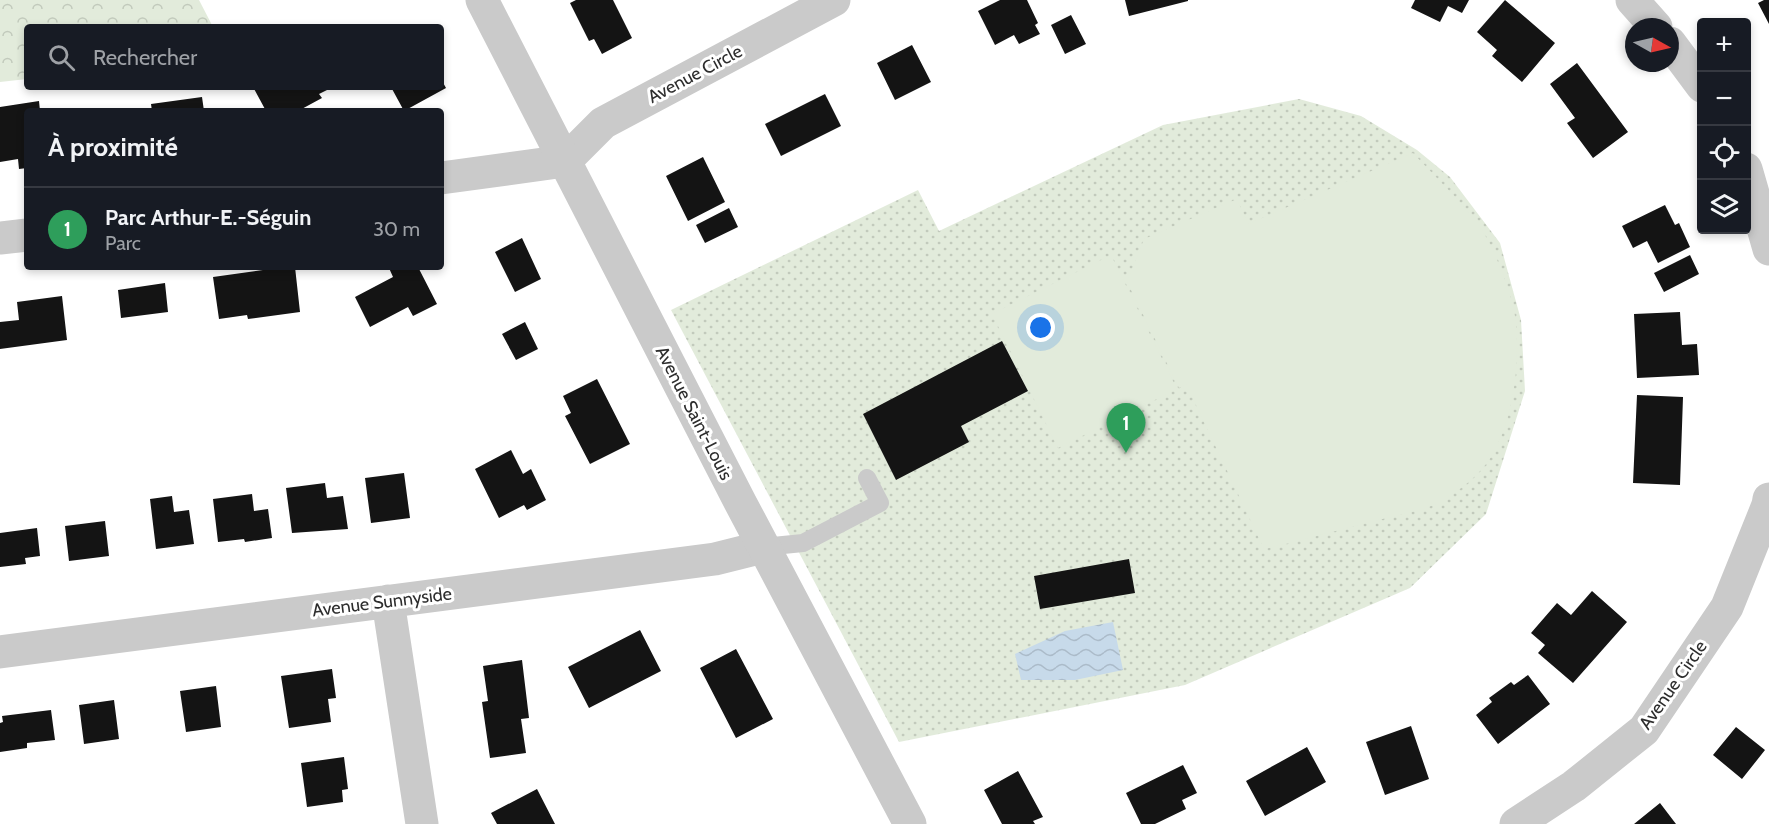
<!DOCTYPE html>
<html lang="fr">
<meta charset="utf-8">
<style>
:root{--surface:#171b24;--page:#20242c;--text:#f1f3f6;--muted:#9ea1a6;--line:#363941;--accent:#8c9099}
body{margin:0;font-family:Cabin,sans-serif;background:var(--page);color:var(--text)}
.controls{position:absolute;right:18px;top:18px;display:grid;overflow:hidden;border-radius:6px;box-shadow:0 3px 9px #0003}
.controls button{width:54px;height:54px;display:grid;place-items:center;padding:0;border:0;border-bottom:2px solid var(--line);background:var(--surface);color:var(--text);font:30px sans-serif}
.compass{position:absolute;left:1625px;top:18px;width:54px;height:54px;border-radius:50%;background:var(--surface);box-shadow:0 3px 9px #0003;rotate:98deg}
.you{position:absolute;left:1041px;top:328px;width:21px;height:21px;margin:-15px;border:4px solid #fff;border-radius:50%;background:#1a73e8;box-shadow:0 0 0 9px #1a73e833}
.badge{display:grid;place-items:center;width:39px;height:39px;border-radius:50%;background:var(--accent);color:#fff;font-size:20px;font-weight:700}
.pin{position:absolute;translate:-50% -50px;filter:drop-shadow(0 2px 3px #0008)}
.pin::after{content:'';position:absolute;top:32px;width:21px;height:18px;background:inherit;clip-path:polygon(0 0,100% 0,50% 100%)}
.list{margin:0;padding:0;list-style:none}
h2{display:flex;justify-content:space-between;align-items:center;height:78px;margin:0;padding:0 24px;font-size:26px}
h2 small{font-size:20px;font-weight:400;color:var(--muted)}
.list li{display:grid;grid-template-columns:39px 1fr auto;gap:18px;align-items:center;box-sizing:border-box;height:84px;padding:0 24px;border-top:2px solid var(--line)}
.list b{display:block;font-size:22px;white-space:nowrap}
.list p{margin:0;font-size:20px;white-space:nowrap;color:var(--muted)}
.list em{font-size:20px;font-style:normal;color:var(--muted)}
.icon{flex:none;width:33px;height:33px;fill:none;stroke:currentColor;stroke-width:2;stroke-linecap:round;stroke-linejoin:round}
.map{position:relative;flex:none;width:1769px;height:824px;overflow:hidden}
.search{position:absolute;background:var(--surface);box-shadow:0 3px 9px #0003;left:24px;top:24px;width:420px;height:66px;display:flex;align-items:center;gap:15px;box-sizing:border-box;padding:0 21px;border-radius:6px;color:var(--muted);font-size:22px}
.panel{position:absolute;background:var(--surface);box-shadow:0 3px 9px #0003;left:24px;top:108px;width:420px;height:162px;border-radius:6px}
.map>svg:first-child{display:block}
.green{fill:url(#green-dots)}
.forest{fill:url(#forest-crowns)}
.pitch{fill:#e2ebdb}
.water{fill:url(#water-waves)}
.building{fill:#141414}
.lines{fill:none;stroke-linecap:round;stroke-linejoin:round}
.service{stroke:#cacaca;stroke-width:18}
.minor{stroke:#cacaca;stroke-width:33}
.tertiary{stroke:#cacaca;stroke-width:33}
.labels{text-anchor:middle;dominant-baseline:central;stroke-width:6;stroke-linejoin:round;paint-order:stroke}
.street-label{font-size:18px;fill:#2d2d2d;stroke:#fff}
</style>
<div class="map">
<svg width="1769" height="824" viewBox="0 0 1769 824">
<defs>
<pattern id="green-dots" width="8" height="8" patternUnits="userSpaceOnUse" patternTransform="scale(1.5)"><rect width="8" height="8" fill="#e2ebdb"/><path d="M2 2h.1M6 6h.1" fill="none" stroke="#c2cabc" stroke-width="1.8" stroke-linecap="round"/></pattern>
<pattern id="forest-crowns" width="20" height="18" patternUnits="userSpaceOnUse" patternTransform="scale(1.5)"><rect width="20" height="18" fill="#e2ebdb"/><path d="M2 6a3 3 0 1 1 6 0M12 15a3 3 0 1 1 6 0" fill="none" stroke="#c2cabc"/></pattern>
<pattern id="water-waves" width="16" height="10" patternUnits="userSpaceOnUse" patternTransform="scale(1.5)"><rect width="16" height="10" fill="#c7daea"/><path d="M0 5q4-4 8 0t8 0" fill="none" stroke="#abbbc9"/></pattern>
</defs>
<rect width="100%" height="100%" fill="#fff"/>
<!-- green -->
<path class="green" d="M1299,99L1361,116L1417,150L1450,177L1500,243L1521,320L1525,391L1486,514L1410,588L1185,685L899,742L671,310L918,190L939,231L1163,125Z"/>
<!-- forest -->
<path class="forest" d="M0,0H199L213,27H27V79L0,82Z"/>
<!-- pitch -->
<path class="pitch" d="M1413,153C1438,180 1465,204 1485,235C1497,256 1511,292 1515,316C1521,360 1514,419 1491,457C1480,475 1461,489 1444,500C1427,510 1394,516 1374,521C1338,530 1301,541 1264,549L1186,384L1179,388L1127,282L1144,239L1237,199L1248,224Z
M1111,255L1177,389L1058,448L992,314Z"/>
<!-- water -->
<path class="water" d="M1113,622L1123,670L1075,680H1021L1015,654L1065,631Z"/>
<!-- building -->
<path class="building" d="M576,0H613L632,38L602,54L594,39L589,41L570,3Z
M1000,0H1027L1038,23L1035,25L1040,34L1019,44L1014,35L995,45L978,11Z
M1125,0H1188V1L1129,16Z
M1415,0H1469L1462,13L1448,6L1440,22L1411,8Z
M1505,0L1555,43L1522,82L1492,56L1497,50L1477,32Z
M1764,0H1769V24L1758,3Z
M1071,15L1086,44L1065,54L1051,25Z
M912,45L931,82L895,100L877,63Z
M1577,63L1628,132L1593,158L1567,123L1575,118L1550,84Z
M441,79L446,88L404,111L391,87H441Z
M253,87H333L319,94L322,98L298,111H266Z
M825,94L841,126L781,156L765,124Z
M202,97L204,111H152L151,104Z
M39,101L40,111H27V168L19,169L18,159L0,162V107Z
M703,157L725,202L688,221L666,176Z
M1665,205L1675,225L1679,223L1690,247L1658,263L1647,241L1633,248L1622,226Z
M729,208L738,227L705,243L696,225Z
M522,238L541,279L515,292L495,252Z
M1690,255L1699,274L1664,292L1654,273Z
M284,267H295L300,312L248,319L247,315L219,319L213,277Z
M391,267H418L437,304L413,316L408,307L370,327L355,297L393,277L389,268Z
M165,283L168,312L121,318L118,290Z
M62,296L67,340L0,349V322L19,320L17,302Z
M1680,312L1682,345L1697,344L1699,375L1637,378L1634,314Z
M525,322L538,349L516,360L502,334Z
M1002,341L1028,391L961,426L969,442L896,480L863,414Z
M597,379L630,444L590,464L565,416L571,413L563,396Z
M1637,395L1683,397L1680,485L1633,483Z
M511,450L523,474L531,469L546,500L527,510L524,505L499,518L475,469Z
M404,473L410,518L371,523L365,478Z
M325,483L327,498L343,496L348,529L292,533L286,488Z
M252,494L254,511L268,509L272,538L245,542L244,539L218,542L213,499Z
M172,496L174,512L189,510L194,544L156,549L150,499Z
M105,521L109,556L69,561L65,526Z
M37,528L40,556L25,558L26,564L0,567V533Z
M1129,559L1135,593L1040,609L1034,576Z
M1592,591L1627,622L1573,683L1538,653L1545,645L1531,633L1557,603L1571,615Z
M640,630L661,671L589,708L568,667Z
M736,649L773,719L736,738L700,668Z
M522,660L529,718L521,719L526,753L490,758L482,702L488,701L483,666Z
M332,669L336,698L328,699L331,722L289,728L281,676Z
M1528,675L1550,704L1498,744L1476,715L1492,702L1489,698L1511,682L1514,685Z
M216,686L221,727L186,732L180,691Z
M114,700L119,739L84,744L79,705Z
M51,710L55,740L27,743V748L0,752V723L3,722L2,716Z
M1411,726L1429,779L1385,795L1366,742Z
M1736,727L1765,750L1742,779L1713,755Z
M1307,747L1326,782L1265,816L1246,781Z
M344,757L348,789L342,790L343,802L307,807L301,763Z
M1183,765L1197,793L1182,800L1186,809L1155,824H1141L1126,793Z
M1018,771L1043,817L1033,821L1035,824H1002L984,790Z
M537,789L555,824H497L491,813Z
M1660,803L1676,824H1634Z"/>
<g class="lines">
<!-- service -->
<path class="service" d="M763,547L803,543L880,503L867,478"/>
<!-- minor -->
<path class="minor" d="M1632,0L1656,27
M1670,43L1702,86
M1746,169L1769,249
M441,178L565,161L603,123L834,0
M0,238L27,235
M388,601L422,824
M0,652L715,559L763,547
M1516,824L1574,786L1644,730L1727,607L1768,505L1769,499"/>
<!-- tertiary -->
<path class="tertiary" d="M482,0L740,502L910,824"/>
</g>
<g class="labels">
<!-- street labels -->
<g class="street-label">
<text transform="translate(695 74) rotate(-28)">Avenue Circle</text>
<text transform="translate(694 413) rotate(63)">Avenue Saint-Louis</text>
<text transform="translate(382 602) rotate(-7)">Avenue Sunnyside</text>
<text transform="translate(1673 685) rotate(-55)">Avenue Circle</text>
</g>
</g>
</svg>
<div class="controls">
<button>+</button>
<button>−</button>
<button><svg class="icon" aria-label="locate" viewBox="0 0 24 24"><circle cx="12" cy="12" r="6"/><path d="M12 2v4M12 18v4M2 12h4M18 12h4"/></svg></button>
<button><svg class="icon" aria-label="layers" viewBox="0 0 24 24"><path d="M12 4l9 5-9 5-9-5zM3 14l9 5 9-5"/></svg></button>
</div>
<svg class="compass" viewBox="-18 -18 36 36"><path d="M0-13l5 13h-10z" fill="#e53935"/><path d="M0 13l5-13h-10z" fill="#9ea1a6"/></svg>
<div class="you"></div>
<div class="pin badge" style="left:1126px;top:453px;background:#2e9e5b">1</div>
<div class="search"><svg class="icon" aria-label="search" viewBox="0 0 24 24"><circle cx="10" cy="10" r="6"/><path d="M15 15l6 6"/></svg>Rechercher</div>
<section class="panel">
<h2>À proximité<small></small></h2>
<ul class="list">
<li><span class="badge" style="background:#2e9e5b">1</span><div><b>Parc Arthur-E.-Séguin</b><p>Parc</p></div><em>30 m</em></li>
</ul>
</section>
</div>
